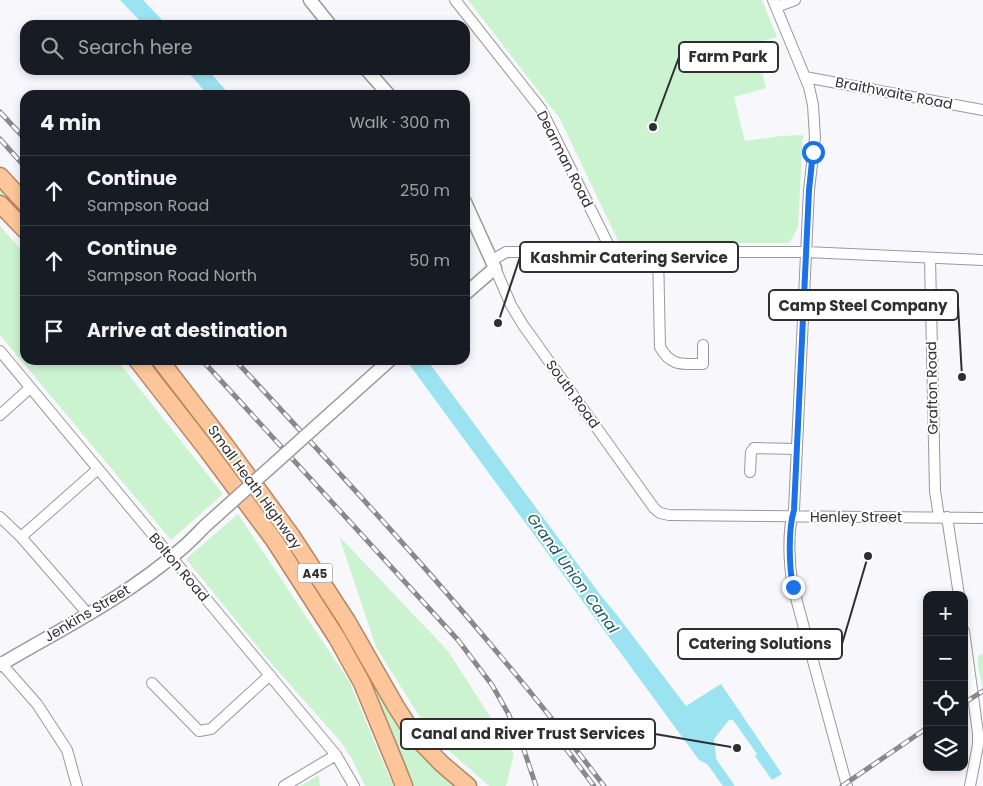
<!DOCTYPE html>
<meta charset="utf-8">
<style>
:root{--surface:#171b24;--page:#242831;--text:#f1f3f6;--muted:#9ea1a6;--line:#363941}
body{margin:0;font-family:Poppins,sans-serif;background:var(--page);color:var(--text)}
.controls{position:absolute;right:15px;bottom:15px;display:grid;overflow:hidden;border-radius:10px;box-shadow:0 2px 8px #0003}
.controls button{width:45px;height:45px;display:grid;place-items:center;padding:0;border:0;border-bottom:1px solid var(--line);background:var(--surface);color:var(--text);font:25px sans-serif}
.stop{position:absolute;width:15px;height:15px;margin:-11px;border:4px solid #1a73e8;border-radius:50%;background:#fff}
.stop.end{background:#1a73e8;border-color:#fff;box-shadow:0 1px 5px #0008}
.list{margin:0;padding:0;list-style:none}
h2{display:flex;justify-content:space-between;align-items:center;height:65px;margin:0;padding:0 20px;font-size:21px}
h2 small{font-size:16px;font-weight:400;color:var(--muted)}
.list li{display:grid;grid-template-columns:32px 1fr auto;gap:15px;align-items:center;box-sizing:border-box;height:70px;padding:0 20px;border-top:1px solid var(--line)}
.list b{display:block;font-size:19px;white-space:nowrap}
.list p{margin:0;font-size:16px;white-space:nowrap;color:var(--muted)}
.list em{font-size:16px;font-style:normal;color:var(--muted)}
.icon{flex:none;width:28px;height:28px;fill:none;stroke:currentColor;stroke-width:2;stroke-linecap:round;stroke-linejoin:round}
.map{position:relative;flex:none;width:983px;height:786px;overflow:hidden}
.search{position:absolute;background:var(--surface);box-shadow:0 2px 8px #0003;left:20px;top:20px;width:450px;height:55px;display:flex;align-items:center;gap:12px;box-sizing:border-box;padding:0 18px;border-radius:15px;color:var(--muted);font-size:19px}
.panel{position:absolute;background:var(--surface);box-shadow:0 2px 8px #0003;left:20px;top:90px;width:450px;height:275px;border-radius:15px}
.map>svg:first-child{display:block}
.green{fill:#cbf3d0}
.water{fill:#9be3f0}
.lines{fill:none;stroke-linecap:round;stroke-linejoin:round}
.canal{stroke:#9be3f0;stroke-width:10}
.minor-casing{stroke:#99999d;stroke-width:12}
.tertiary-casing{stroke:#99999d;stroke-width:15}
.trunk-casing{stroke:#b48764;stroke-width:19}
.minor{stroke:#fff;stroke-width:10}
.tertiary{stroke:#fff;stroke-width:12}
.trunk{stroke:#fcc69a;stroke-width:16}
.rail-casing{stroke:#89898c;stroke-width:5}
.rail{stroke:#fff;stroke-width:3;stroke-dasharray:9;stroke-linecap:butt}
.tertiary-bridge-casing{stroke:#99999d;stroke-width:15;stroke-linecap:butt}
.tertiary-bridge{stroke:#fff;stroke-width:12}
.route{stroke:#1a73e8;stroke-width:6}
.labels{text-anchor:middle;dominant-baseline:central;stroke-width:4;stroke-linejoin:round;paint-order:stroke}
.shield{fill:#fff;stroke:#6d6d6f;stroke-width:1}
.shield-label{font-size:12px;font-weight:bold;fill:#2f2f31}
.street-label{font-size:14px;fill:#2f2f31;stroke:#fff}
.water-label{font-size:15px;font-style:italic;fill:#1b5862;stroke:#fff}
.leader{fill:none;stroke:#2f2f31;stroke-width:2}
.callout-dot{fill:#2f2f31;stroke:#fff;stroke-width:2}
.callout{fill:#fff;stroke:#2f2f31;stroke-width:2}
.callout-label{font-size:15px;text-anchor:middle;font-weight:bold;fill:#2f2f31}
</style>
<div class="map">
<svg width="983" height="786" viewBox="0 0 983 786">
<rect width="100%" height="100%" fill="#f8f8fc"/>
<!-- green -->
<path class="green" d="M468,0H762L777,37L755,43L766,88L734,97L745,141L781,136L803,135L798,228L789,243H619L560,119Z
M0,186L25,214V223L0,196Z
M0,226L25,254V360H117L223,494L171,540L0,335Z
M143,360H151L242,471L458,786H410L366,682Z
M238,514L349,681L393,786H365L352,759L341,742L270,662L186,559Z
M339,536L448,651L514,754L506,786H489L431,735L376,647Z
M982,654L983,655V688L978,667V656Z
M319,775L320,786H300Z"/>
<!-- water -->
<path class="water" d="M120,0H143L167,25H144Z
M186,70H208L230,95H208Z
M406,360H427L602,597L617,615L686,706L721,684L782,774L772,780L755,756L757,754L733,720H729L714,739L717,766L720,771L718,773L713,767L699,760Z"/>
<g class="lines">
<!-- canal -->
<path class="canal" d="M712,762L729,786"/>
<!-- minor casing -->
<g class="minor-casing">
<path id="minor" d="M455,0L541,109L612,252
M773,0L809,87L813,105L815,138L809,190L794,510C787,531 789,565 793,587L847,786
M776,7L795,0
M805,77L983,110
M658,252L660,347C671,367 683,364 703,364V345
M930,258L935,491L939,517
M491,261L506,252H806L983,260
M495,268L511,305L523,325L654,508L660,513L669,515L983,518
M0,351L336,755L354,786
M0,415L30,388
M750,472L751,452L754,448L797,449
M0,517L21,537L88,614
M947,517L959,595
M21,537L98,469
M964,631L978,733V745L970,786
M0,662L37,704L67,750L77,786
M152,683L199,731L211,729L270,675
M284,786L336,755"/>
</g>
<!-- tertiary casing -->
<g class="tertiary-casing">
<path id="tertiary" d="M310,0L330,25
M367,70L389,95
M465,202L495,268L465,294
M0,665C61,629 126,597 180,550C189,543 197,534 205,526"/>
</g>
<!-- trunk casing -->
<g class="trunk-casing">
<path id="trunk" d="M0,176L25,203
M0,204L25,230
M137,360L208,451L274,540L337,638L362,683L397,768L404,786
M160,360L226,446L291,535L347,621L395,705L414,735L442,764L468,786"/>
</g>
<!-- minor -->
<use href="#minor" class="minor"/>
<!-- tertiary -->
<use href="#tertiary" class="tertiary"/>
<!-- trunk -->
<use href="#trunk" class="trunk"/>
<!-- rail casing -->
<g class="rail-casing">
<path id="rail" d="M0,112L25,139
M0,139L25,167
M202,360L458,640L492,685L508,713L524,750L536,786
M235,360C363,498 491,636 604,786
M964,703L983,691
M555,734L594,786
M842,786L927,728"/>
</g>
<!-- rail -->
<use href="#rail" class="rail"/>
<!-- tertiary-bridge casing -->
<g class="tertiary-bridge-casing">
<path id="tertiary-bridge" d="M205,526L390,360"/>
</g>
<!-- tertiary-bridge -->
<use href="#tertiary-bridge" class="tertiary-bridge"/>
</g>
<g class="lines">
<!-- route -->
<path class="route" d="M793,587C789,566 788,530 794,510L809,190L813,152"/>
</g>
<g class="labels">
<!-- shield labels -->
<rect class="shield" x="297.5" y="563.5" width="35" height="19" rx="4"/>
<g class="shield-label">
<text x="315" y="573">A45</text>
</g>
<!-- street labels -->
<g class="street-label">
<text transform="translate(894 93) rotate(11)">Braithwaite Road</text>
<text transform="translate(565 159) rotate(63)">Dearman Road</text>
<text transform="translate(932 388) rotate(-91)">Grafton Road</text>
<text transform="translate(573 394) rotate(54)">South Road</text>
<text transform="translate(255 487) rotate(54)">Small Heath Highway</text>
<text x="856" y="517">Henley Street</text>
<text transform="translate(179 567) rotate(50)">Bolton Road</text>
<text transform="translate(87 613) rotate(-31)">Jenkins Street</text>
</g>
<!-- water labels -->
<g class="water-label">
<text transform="translate(573 573) rotate(54)">Grand Union Canal</text>
</g>
</g>
<!-- callouts -->
<path class="leader" d="M653 127L679 57M498 323L520 257M962 377L958 305M868 556L842 644M737 748L655 734"/>
<g class="callout-dot">
<circle cx="653" cy="127" r="5"/>
<circle cx="498" cy="323" r="5"/>
<circle cx="962" cy="377" r="5"/>
<circle cx="868" cy="556" r="5"/>
<circle cx="737" cy="748" r="5"/>
</g>
<g class="callout">
<rect x="679" y="42" width="99" height="30" rx="5"/>
<rect x="520" y="242" width="218" height="30" rx="5"/>
<rect x="769" y="290" width="189" height="30" rx="5"/>
<rect x="678" y="629" width="164" height="30" rx="5"/>
<rect x="401" y="719" width="254" height="30" rx="5"/>
</g>
<g class="callout-label">
<text x="728" y="62">Farm Park</text>
<text x="629" y="263">Kashmir Catering Service</text>
<text x="863" y="311">Camp Steel Company</text>
<text x="760" y="649">Catering Solutions</text>
<text x="528" y="739">Canal and River Trust Services</text>
</g>
</svg>
<div class="controls">
<button>+</button>
<button>−</button>
<button><svg class="icon" aria-label="locate" viewBox="0 0 24 24"><circle cx="12" cy="12" r="6"/><path d="M12 2v4M12 18v4M2 12h4M18 12h4"/></svg></button>
<button><svg class="icon" aria-label="layers" viewBox="0 0 24 24"><path d="M12 4l9 5-9 5-9-5zM3 14l9 5 9-5"/></svg></button>
</div>
<div class="stop" style="left:813px;top:152px"></div>
<div class="stop end" style="left:793px;top:587px"></div>
<div class="search"><svg class="icon" aria-label="search" viewBox="0 0 24 24"><circle cx="10" cy="10" r="6"/><path d="M15 15l6 6"/></svg>Search here</div>
<section class="panel">
<h2>4 min<small>Walk · 300 m</small></h2>
<ul class="list">
<li><svg class="icon" aria-label="ahead" viewBox="0 0 24 24"><path d="M12 20V5M6 11l6-6 6 6"/></svg><div><b>Continue</b><p>Sampson Road</p></div><em>250 m</em></li>
<li><svg class="icon" aria-label="ahead" viewBox="0 0 24 24"><path d="M12 20V5M6 11l6-6 6 6"/></svg><div><b>Continue</b><p>Sampson Road North</p></div><em>50 m</em></li>
<li><svg class="icon" aria-label="arrive" viewBox="0 0 24 24"><path d="M6 21V4h12l-3 4 3 4H6"/></svg><div><b>Arrive at destination</b></div></li>
</ul>
</section>
</div>
